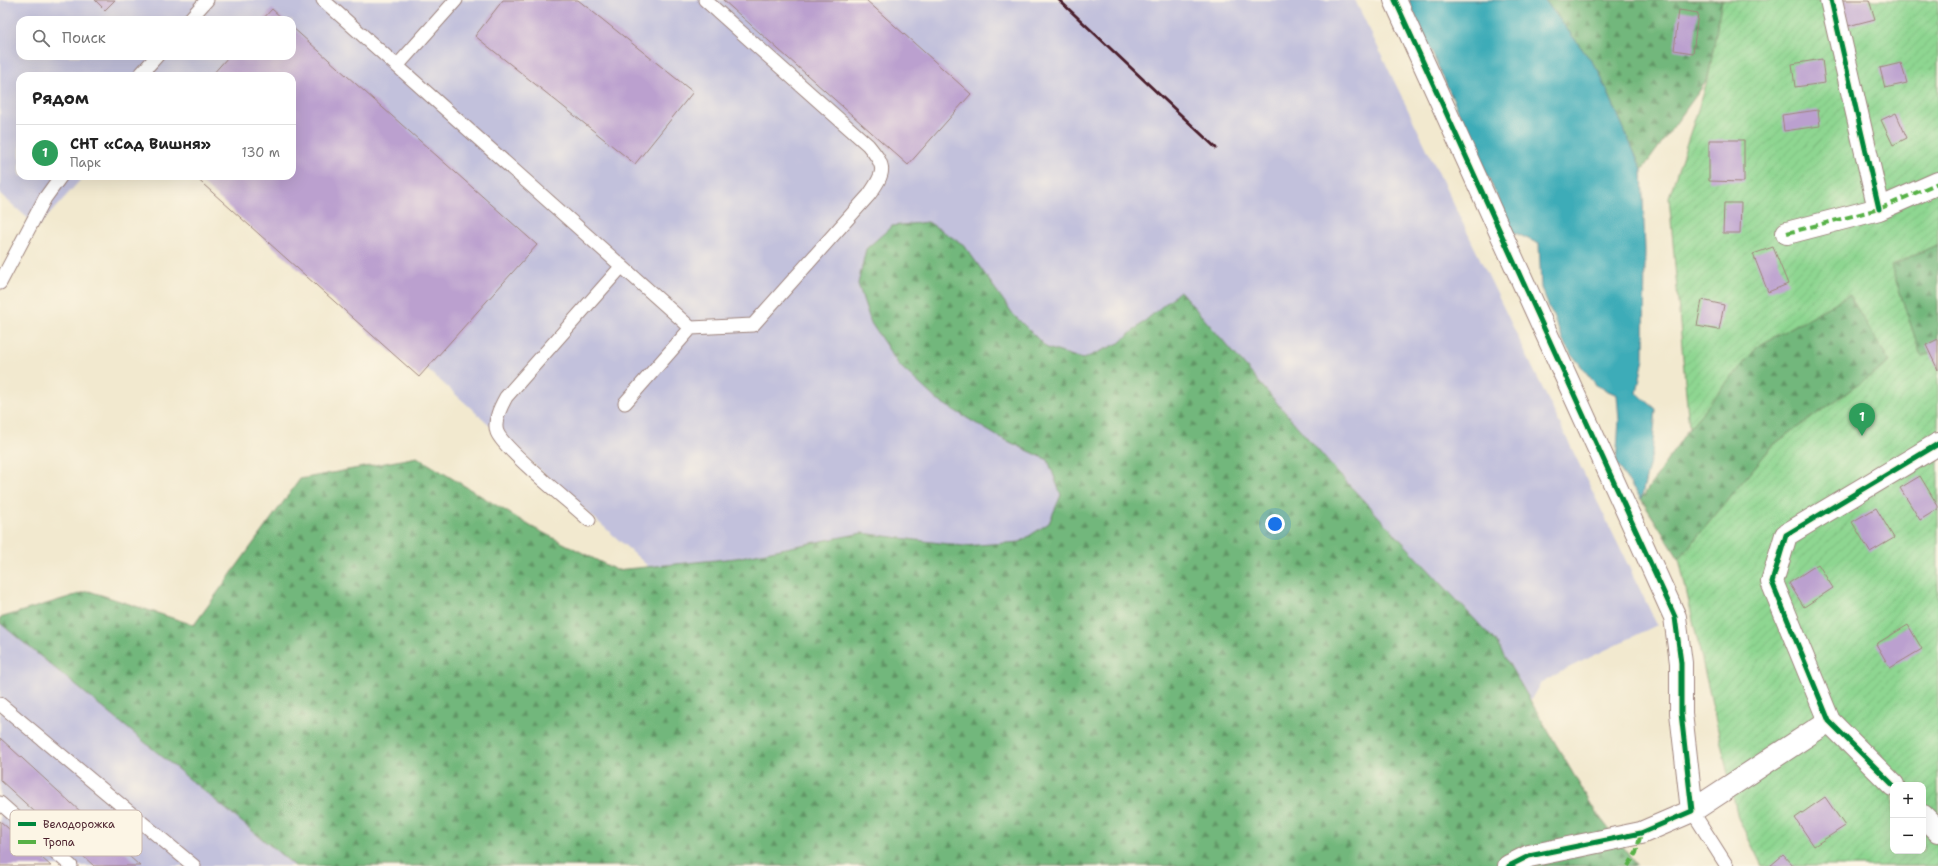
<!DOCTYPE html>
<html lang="ru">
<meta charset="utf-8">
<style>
:root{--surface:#fff;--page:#f6f6f6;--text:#222;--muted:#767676;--line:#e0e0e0;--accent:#b5179e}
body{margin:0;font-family:"Shantell Sans",sans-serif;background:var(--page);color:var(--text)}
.controls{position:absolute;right:12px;bottom:12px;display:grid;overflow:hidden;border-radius:8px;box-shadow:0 4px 16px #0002}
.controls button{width:36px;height:36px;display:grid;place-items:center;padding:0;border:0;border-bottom:1px solid var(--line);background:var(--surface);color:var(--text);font:20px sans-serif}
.you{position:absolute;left:1275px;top:524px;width:14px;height:14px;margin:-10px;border:3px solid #fff;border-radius:50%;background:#1a73e8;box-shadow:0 0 0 6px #1a73e833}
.badge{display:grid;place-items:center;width:26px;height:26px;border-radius:50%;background:var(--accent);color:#fff;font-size:13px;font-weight:700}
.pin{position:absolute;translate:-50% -33px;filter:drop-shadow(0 1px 2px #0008)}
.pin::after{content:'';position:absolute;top:21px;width:14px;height:12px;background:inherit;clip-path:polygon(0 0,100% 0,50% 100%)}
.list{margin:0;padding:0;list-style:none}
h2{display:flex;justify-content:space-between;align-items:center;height:52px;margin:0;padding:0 16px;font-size:17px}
h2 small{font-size:13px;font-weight:400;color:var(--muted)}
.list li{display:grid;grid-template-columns:26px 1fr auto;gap:12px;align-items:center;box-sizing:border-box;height:56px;padding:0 16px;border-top:1px solid var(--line)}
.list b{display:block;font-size:15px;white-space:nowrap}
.list p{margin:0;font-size:13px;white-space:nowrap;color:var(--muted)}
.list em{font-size:13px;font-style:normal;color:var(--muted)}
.icon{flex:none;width:22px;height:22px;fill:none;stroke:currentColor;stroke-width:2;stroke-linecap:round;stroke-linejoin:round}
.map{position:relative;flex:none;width:1938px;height:866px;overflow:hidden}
.search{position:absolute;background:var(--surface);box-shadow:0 4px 16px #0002;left:16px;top:16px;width:280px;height:44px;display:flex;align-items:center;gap:10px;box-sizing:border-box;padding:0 14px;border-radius:12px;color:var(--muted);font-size:15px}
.panel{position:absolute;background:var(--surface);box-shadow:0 4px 16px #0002;left:16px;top:72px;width:280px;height:108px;border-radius:12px}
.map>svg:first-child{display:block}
.industrial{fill:#c2c1dc;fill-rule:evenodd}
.forest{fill:url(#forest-firs);stroke:#5e6b53}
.garden{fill:url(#garden-furrows);stroke:#6c7a5e;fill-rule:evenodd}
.water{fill:#3cacb8;stroke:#436672}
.building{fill:#bba0cf}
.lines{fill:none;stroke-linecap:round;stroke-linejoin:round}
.lane-casing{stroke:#9e847d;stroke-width:15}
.street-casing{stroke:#9e847d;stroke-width:24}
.lane{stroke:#fff;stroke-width:13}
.street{stroke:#fff;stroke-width:22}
.rail{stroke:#4a1f2b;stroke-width:3}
.quiet{stroke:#57b146;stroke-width:4;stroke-dasharray:8 4;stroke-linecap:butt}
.cycleway-casing{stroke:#fcf5e5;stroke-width:8}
.cycleway{stroke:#00873e;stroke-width:5}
.key{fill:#fcf5e5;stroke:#c7b5ad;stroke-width:1}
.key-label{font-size:11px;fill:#4a1f2b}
</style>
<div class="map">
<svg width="1938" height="866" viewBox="0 0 1938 866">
<defs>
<pattern id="forest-firs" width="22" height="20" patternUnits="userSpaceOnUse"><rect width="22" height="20" fill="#72b77b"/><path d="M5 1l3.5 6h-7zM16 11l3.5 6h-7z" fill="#609465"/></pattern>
<pattern id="garden-furrows" width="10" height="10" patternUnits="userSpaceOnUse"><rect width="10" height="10" fill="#8ed691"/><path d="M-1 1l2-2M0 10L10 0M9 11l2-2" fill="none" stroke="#7cb77d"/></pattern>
</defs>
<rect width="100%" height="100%" fill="#fcf5e5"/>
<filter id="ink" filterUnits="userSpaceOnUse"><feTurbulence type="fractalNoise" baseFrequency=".025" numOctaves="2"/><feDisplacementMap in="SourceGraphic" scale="8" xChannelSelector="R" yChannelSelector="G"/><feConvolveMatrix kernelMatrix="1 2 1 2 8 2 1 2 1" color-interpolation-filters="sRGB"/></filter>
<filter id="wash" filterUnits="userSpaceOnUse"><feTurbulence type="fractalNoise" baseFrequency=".012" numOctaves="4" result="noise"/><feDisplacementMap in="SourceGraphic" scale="16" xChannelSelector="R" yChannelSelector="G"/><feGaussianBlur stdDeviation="0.9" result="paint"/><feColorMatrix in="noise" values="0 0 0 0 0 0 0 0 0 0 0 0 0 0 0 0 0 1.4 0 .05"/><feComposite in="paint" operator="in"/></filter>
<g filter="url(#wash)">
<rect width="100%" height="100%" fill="#f2e9cf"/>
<!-- industrial -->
<path class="industrial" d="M0,0H1355L1657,625L1564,670L1540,684L1434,866H984L211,176H292V76H20V176H84L38,227L0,194ZM20,20H292V56H20Z
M0,623L295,866H0Z"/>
<!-- forest -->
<path class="forest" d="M1545,0H1722L1708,79L1642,170L1598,70Z
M928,222L964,245L1013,314L1047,348L1083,359L1119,343L1180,291L1336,471L1496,642L1595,811L1637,866H295L0,623V618L89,591L194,625L300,479L417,457L532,527L616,570L736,558L862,533L963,546L1020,542L1049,523L1061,495L1048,460L997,436L937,400L899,365L871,323L858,284L866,249L892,226Z
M1938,244V352L1921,356L1891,266Z
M1849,295L1890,362L1773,445L1679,559L1641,499L1689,428L1758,346Z"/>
<!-- garden -->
<path class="garden" d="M1722,0H1938V244L1891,266L1921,356L1938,352V866H1762L1738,818L1679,559L1773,445L1890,362L1849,295L1758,346L1689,428L1669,197L1708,79ZM1893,785H1923V851H1893Z"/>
<!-- water -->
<path class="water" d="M1408,0H1545L1598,70L1642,170L1645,250L1644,358L1637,393L1656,409L1652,454L1641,499L1616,464L1619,420L1617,395L1597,386L1566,347L1541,288L1539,244L1513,232Z"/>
<g id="blocks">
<!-- building -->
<path class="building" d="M95,0H115L105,10Z
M503,0H578L693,92L635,164L475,36Z
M723,0H866L971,94L908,165Z
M1841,0H1869L1875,19L1848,26Z
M272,9L284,20H262Z
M1679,10L1698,13L1693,53L1674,50Z
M292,27L537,245L419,377L194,176H292V76H211L229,56H292Z
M1822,59L1825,83L1795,87L1792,64Z
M1901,63L1907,83L1885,88L1880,68Z
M1818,110L1820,126L1784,131L1782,115Z
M1896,113L1907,138L1893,145L1881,120Z
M1709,140H1744V182L1709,181Z
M1724,203H1741L1740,233H1723Z
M1773,247L1788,284L1768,292L1753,254Z
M1702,300L1724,305L1719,330L1697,326Z
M1938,339V370L1926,345Z
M1920,476L1938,506V509L1920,520L1900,488Z
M1876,508L1894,538L1870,552L1852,522Z
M1818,564L1833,588L1804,607L1789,583Z
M1908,625L1922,649L1890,668L1876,644Z
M0,738L140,866H94L0,780Z
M1825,797L1845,826L1814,846L1795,818Z
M0,821L51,866H0Z
M1783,855L1793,866H1770Z"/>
</g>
</g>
<g filter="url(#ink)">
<use href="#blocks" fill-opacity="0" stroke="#9e847d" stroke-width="1"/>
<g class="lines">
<!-- lane casing -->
<g class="lane-casing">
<path id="lane" d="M323,0L691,328L753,325L869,195C886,171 886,167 868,145L705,0
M189,20L207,0
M397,66L456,0
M139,76L157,56
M0,283L45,198L61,176
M625,403L691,328
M589,520C572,504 503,449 497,432C493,421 501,406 506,397L622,266
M0,704L194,866
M0,803L71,866
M1692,811L1727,866"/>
</g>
<!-- street casing -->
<g class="street-casing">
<path id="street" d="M1395,0L1675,617L1681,663V713L1692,811L1641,833L1529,856L1509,866
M1831,0L1879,209
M1787,233L1879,209L1938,183
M1893,785L1829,721L1772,582L1786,535L1938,444
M1692,811L1829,721
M1923,816L1938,831"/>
</g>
<!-- lane -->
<use href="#lane" class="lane"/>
<!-- street -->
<use href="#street" class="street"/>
<!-- rail -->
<path class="rail" d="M1059,0L1216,148"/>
<!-- quiet -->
<path class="quiet" d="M1787,233L1879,209L1938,183
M1628,866L1636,853L1641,833"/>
<!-- cycleway casing -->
<g class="cycleway-casing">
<path id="cycleway" d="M1395,0L1675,617L1681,663V713L1692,811L1641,833L1529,856L1509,866
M1831,0L1879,209
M1893,785L1829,721L1772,582L1786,535L1938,444"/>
</g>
<!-- cycleway -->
<use href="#cycleway" class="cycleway"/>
</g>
</g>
<!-- legend -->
<rect x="10" y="810" width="132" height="46" rx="6" class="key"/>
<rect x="18" y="822" width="18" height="4" fill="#00873e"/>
<rect x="18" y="840" width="18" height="4" fill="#57b146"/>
<g class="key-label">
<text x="43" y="828">Велодорожка</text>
<text x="43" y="846">Тропа</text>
</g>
</svg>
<div class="controls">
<button>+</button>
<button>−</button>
</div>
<div class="you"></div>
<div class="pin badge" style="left:1862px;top:436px;background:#2e9e5b">1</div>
<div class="search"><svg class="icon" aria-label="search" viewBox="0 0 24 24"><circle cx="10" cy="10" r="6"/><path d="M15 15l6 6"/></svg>Поиск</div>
<section class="panel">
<h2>Рядом<small></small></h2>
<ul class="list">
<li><span class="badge" style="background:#2e9e5b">1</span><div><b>СНТ «Сад Вишня»</b><p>Парк</p></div><em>130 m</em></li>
</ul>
</section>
</div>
